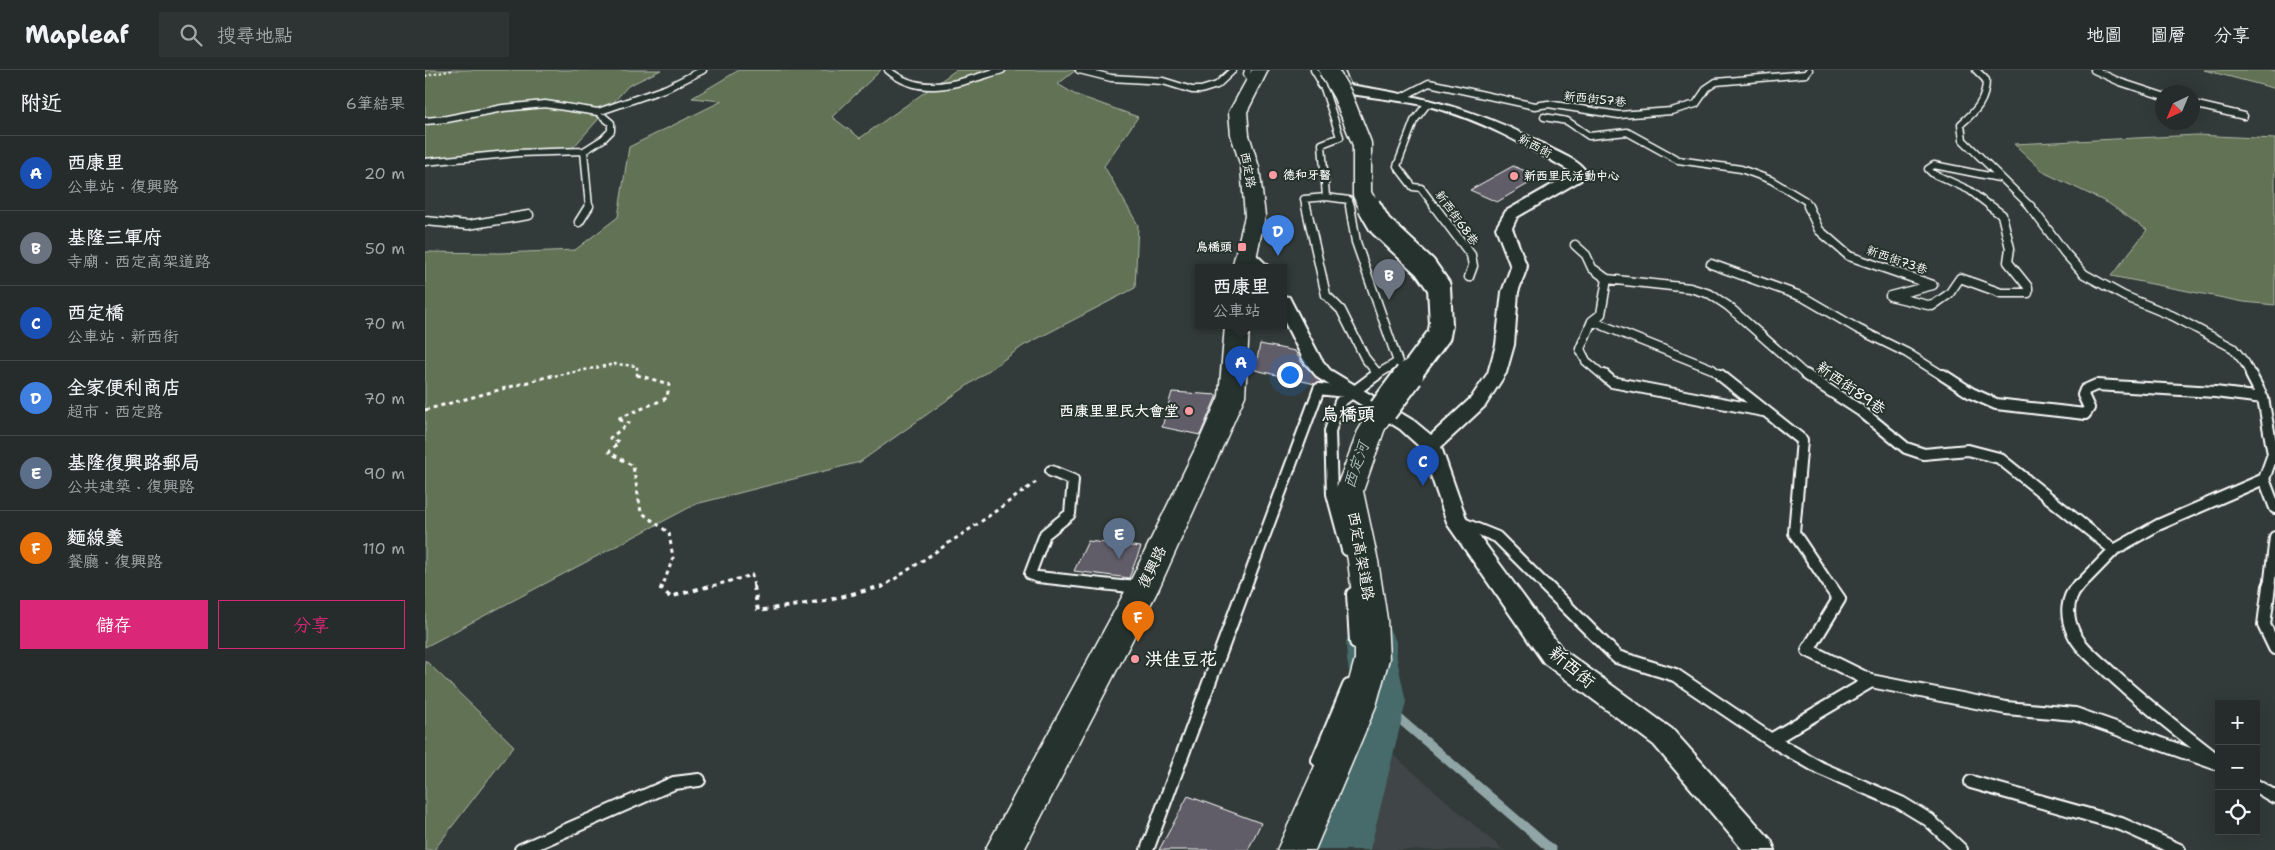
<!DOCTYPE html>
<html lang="zh-TW">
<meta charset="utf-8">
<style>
:root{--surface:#262c2b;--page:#2e3433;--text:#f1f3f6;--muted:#a4a7a9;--line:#424847;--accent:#db2777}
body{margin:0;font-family:"Shantell Sans","LXGW WenKai TC",sans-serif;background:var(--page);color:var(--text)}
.controls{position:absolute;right:15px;bottom:15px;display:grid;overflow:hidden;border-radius:0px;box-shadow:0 5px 20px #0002}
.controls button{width:45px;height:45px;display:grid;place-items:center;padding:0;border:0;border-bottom:1px solid var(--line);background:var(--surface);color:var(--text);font:25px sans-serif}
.compass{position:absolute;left:1730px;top:15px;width:45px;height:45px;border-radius:50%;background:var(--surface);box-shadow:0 5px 20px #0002;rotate:224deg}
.you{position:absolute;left:864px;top:304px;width:18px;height:18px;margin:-12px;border:4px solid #fff;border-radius:50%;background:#1a73e8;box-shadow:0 0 0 8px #1a73e833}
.badge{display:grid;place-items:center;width:32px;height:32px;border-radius:50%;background:var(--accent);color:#fff;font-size:16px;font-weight:700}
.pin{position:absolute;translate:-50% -41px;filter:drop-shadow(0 1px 2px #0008)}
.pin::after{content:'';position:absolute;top:26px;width:18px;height:15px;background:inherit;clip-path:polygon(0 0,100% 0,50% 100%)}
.popup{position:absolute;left:770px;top:194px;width:92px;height:65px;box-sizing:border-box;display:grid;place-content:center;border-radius:0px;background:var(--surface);filter:drop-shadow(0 1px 4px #0005);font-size:16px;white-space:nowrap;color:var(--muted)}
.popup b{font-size:19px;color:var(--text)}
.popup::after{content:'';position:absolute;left:50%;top:100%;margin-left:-10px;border:10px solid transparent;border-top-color:var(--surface)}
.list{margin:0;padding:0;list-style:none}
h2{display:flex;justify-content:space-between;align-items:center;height:65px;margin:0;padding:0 20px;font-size:21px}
h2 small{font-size:16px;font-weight:400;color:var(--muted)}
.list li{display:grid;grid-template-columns:32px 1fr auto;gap:15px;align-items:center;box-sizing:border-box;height:75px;padding:0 20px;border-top:1px solid var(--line)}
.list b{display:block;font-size:19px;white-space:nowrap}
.list p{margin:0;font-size:16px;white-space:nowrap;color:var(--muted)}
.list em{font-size:16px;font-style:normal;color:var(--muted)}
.actions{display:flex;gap:10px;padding:15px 20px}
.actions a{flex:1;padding:11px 0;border:1px solid var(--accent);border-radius:0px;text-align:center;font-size:18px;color:var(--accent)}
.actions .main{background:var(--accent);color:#fff}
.icon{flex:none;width:28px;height:28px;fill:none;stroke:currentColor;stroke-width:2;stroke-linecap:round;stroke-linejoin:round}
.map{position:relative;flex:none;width:1850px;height:780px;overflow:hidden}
header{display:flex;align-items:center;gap:30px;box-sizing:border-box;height:70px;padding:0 25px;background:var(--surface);border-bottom:1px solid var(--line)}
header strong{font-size:24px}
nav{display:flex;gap:28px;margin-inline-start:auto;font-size:18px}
.search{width:350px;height:45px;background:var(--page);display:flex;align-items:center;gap:12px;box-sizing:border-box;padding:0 18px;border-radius:0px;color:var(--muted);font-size:19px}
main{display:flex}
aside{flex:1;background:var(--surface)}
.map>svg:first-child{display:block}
.built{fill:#404547}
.green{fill:#627254;stroke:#b0b8aa}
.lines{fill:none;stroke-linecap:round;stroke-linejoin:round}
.stream{stroke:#90a6a6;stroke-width:9}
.river{fill:#466a6b;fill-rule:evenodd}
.building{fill:#605c67;stroke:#fff}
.lane-far3-casing{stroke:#fff;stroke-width:9}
.lane-far2-casing{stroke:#fff;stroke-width:11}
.lane-far1-casing{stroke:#fff;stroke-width:14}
.lane-casing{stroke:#fff;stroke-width:16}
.street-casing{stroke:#fff;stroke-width:4}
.secondary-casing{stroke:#fff;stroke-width:3}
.path-far3{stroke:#fff;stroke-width:2;stroke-dasharray:2.5 2.5;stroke-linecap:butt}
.path-far2{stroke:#fff;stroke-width:2.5;stroke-dasharray:3 3;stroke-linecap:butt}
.path-far1{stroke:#fff;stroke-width:3;stroke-dasharray:4 4;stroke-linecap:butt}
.path{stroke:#fff;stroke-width:4;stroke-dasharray:5 5;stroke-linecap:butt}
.lane-far3{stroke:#26332d;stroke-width:6}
.lane-far2{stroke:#26332d;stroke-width:8}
.lane-far1{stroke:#26332d;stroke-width:10}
.lane{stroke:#26332d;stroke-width:12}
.street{fill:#26332d;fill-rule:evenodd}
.secondary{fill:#26332d;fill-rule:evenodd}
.secondary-bridge-far2-casing{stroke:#fff;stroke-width:21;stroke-linecap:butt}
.secondary-bridge-far1-casing{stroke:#fff;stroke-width:26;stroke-linecap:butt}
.secondary-bridge-casing{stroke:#fff;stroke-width:32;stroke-linecap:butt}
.secondary-bridge-far2{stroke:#26332d;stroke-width:18}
.secondary-bridge-far1{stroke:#26332d;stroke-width:22}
.secondary-bridge{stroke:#26332d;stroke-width:28}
.poi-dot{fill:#ff9aa2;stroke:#26332d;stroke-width:2}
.labels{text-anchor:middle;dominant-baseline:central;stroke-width:4;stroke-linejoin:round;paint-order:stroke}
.far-street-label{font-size:12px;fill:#fff;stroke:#26332d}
.far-poi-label{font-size:12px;font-weight:bold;fill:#fff;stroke:#26332d;text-anchor:start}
.street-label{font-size:15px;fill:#fff;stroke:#26332d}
.poi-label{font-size:15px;font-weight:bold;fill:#fff;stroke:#26332d;text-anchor:end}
.water-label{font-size:16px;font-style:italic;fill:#acbcbc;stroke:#26332d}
.quarter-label{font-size:18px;font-weight:bold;fill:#fff;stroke:#26332d}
.near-poi-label{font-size:18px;font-weight:bold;fill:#fff;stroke:#26332d;text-anchor:start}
.near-street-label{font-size:18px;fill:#fff;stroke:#26332d}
</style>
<header>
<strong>Mapleaf</strong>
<div class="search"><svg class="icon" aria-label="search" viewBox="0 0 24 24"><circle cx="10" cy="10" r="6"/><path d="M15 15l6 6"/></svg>搜尋地點</div>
<nav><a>地圖</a><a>圖層</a><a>分享</a></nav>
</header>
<main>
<aside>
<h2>附近<small>6筆結果</small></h2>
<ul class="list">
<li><span class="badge" style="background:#1a4fb4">A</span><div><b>西康里</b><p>公車站 · 復興路</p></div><em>20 m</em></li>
<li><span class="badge" style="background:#6b7280">B</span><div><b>基隆三軍府</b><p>寺廟 · 西定高架道路</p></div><em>50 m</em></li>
<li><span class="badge" style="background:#1a4fb4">C</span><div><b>西定橋</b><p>公車站 · 新西街</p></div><em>70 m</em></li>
<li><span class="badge" style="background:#3f7fe0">D</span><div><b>全家便利商店</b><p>超市 · 西定路</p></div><em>70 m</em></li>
<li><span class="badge" style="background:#5c6f8a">E</span><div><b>基隆復興路郵局</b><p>公共建築 · 復興路</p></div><em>90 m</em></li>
<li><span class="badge" style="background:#e8710a">F</span><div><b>麵線羹</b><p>餐廳 · 復興路</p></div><em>110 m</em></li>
</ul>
<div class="actions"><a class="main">儲存</a><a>分享</a></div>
</aside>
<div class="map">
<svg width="1850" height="780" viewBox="0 0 1850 780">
<rect width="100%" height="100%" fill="#323b39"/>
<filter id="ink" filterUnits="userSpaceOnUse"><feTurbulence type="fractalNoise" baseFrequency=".02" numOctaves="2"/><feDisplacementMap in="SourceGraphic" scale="10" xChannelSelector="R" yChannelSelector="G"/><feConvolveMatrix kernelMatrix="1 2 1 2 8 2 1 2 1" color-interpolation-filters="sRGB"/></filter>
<g filter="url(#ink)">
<!-- built -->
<path class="built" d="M965,682L1078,780H922Z"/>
<!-- green -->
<path class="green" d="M0,0H236L203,16L145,81L0,88Z
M314,0H456L407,47L435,68L531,0H651L633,14L649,24L713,47L679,96L713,155L710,218L598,276L435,392L271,434L0,577V182L75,183L150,180L193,147L204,77L297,31L267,28Z
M1779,0H1850V18H1848Z
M1772,65L1850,69V235L1819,232L1686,206L1722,160L1683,133L1620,103L1589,74Z
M0,590L89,676L9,780H0Z"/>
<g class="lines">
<!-- stream -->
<path class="stream" d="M955,632L1127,780"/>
<!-- river -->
<path class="river" d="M946,551L963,557L971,571L972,589L981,632L945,780H887L929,632L922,589L921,571L929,557Z"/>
</g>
<!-- building -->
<path class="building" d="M1088,96L1115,107L1072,132L1045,120Z
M835,274L870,281L877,293L896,312L890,314L830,300Z
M747,322L792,325L775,365L737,357Z
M663,471L716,477L704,508L649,501Z
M763,726L836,753L823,780H734Z"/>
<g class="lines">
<!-- lane-far3 casing -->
<g class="lane-far3-casing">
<path id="lane-far3" d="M463,0C498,30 538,11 577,0
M654,0L686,8L738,11L767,20H776L792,15L808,0
M823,0L822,4L828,13
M889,0L898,15L915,67L897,74L901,127
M915,0L922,15
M1551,0L1561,10C1561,31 1551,41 1536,54L1538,70L1606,137
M1669,0L1695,12L1738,26
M977,27L1004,13L1110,36L1123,34L1194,45L1246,41L1271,34L1282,18L1291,12L1381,4L1384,0
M1003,33L989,51L972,96L988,117L996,118L1010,137
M1768,34L1819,46
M173,42L242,18L278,0
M1119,47L1142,51L1164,66L1202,62L1253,90L1316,99L1346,110L1381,131L1384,137
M0,51L22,49L78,38L120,34L173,42L186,53V61L178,69L159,81L164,137
M0,92L93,83L159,81
M881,137L879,129L901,127L924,130L925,137
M1566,137L1544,120L1507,103L1503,99L1509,95L1574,108"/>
</g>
<!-- lane-far2 casing -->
<g class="lane-far2-casing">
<path id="lane-far2" d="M881,136L901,225L916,240L940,288L953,304
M925,136L931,172L973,292L953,304
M1009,136L1046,185L1048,196L1044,207
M1383,136L1394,160L1424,186L1508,215L1465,226L1507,236L1524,224L1535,208L1576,223H1603V217L1583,192L1585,178L1577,145L1565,136
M1605,136L1640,183L1659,204L1699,226L1748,246L1808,278L1820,293L1827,307
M0,151L43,155L104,145
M154,152L164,136
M1150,175L1161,185L1167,198L1182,209L1265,218L1285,224L1303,236L1383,307
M1286,194L1378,227L1433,259L1482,283L1520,307
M1182,209L1176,244L1167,251L1287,299L1297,307
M1167,251L1155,279L1161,291L1180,307
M950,307L953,304"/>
</g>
<!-- lane-far1 casing -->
<g class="lane-far1-casing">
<path id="lane-far1" d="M1179,305L1187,312L1338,341
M1295,305L1377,370L1369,463L1406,518
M1381,305L1436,341L1481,378L1499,384L1543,380L1574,388L1689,480
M1518,305L1546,323L1571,334L1660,344L1664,338L1658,325L1660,320L1671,315L1790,322L1838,328
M626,401L648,410L645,444L620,464L605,504L613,507L714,518
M1839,409L1850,438
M1035,452L1072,467L1123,518
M922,480L907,424L905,361L915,332L951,305
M820,518L894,319L928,323
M1652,518L1689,480L1733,455L1839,409L1848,384L1838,328L1826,305
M1844,518L1850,467"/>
</g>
<!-- lane casing -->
<g class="lane-casing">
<path id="lane" d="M702,516L717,518
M1121,516L1192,587L1250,605L1346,670L1395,698L1476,733L1504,750L1536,780
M1405,516L1414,529L1383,580L1446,611L1581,638L1650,644L1790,693
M1653,516C1641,529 1641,546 1648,562C1654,576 1668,587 1679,597C1715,631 1754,661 1794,692
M1844,516L1839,555L1850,578
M928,524L931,572
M1346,670L1446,611
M893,690L924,616
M1546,712L1696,754L1754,780
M1831,716L1850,727
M96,780L249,713L274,710
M722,780L820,516"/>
</g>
<!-- street casing -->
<g class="street-casing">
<path id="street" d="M898,11C983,23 1051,36 1127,79C1136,84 1152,90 1159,99L1156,110L1092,147L1087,158L1102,197L1093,222L1089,275L1081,303L1060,336L1016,377L1041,448L1137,579L1247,659L1346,770L1350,780H1318L1229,675L1119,593L1023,455L997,379L975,359L893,308L879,291L858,249V226L864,227L866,231L896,289L905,300L989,351L1006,365L1046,328L1063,303L1071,275L1077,222L1086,197L1071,158L1081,141L1144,105L1145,101C1100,75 1057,50 1007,37C969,28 931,27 894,18L892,15L894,12Z
M821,179L827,181L845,198H828L813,184L815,181Z"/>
</g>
<!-- secondary casing -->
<g class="secondary-casing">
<path id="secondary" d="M827,0H843L822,42L824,65L834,97L840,146L829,198H807L820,146L816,97L806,65L804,42Z
M800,256H824L820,326L801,369L734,518L599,780H560L703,516L775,369L794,326Z
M958,332L967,334L971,340L959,361L938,421L953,491L962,549L964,589L951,636L890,780H852L917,636L930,589V549L923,491L910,421L933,361L949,334Z"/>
</g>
<!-- path-far3 -->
<path class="path-far3" d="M0,6L28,0"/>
<!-- path-far2 -->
<path class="path-far2" d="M124,307L190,294L212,296V306L214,307"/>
<!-- path-far1 -->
<path class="path-far1" d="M212,305L244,314L242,328L192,349L204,353L185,368L194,372L184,382L208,396L216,442L244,463L248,488L237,518
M0,340L129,305
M280,518L327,505L329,518
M456,518L554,453L614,410"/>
<!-- path -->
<path class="path" d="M237,516L236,519L245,527L284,516
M329,516L333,541L400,531L458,516"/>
<!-- lane-far3 -->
<use href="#lane-far3" class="lane-far3"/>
<!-- lane-far2 -->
<use href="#lane-far2" class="lane-far2"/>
<!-- lane-far1 -->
<use href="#lane-far1" class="lane-far1"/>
<!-- lane -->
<use href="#lane" class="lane"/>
<!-- street -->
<use href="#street" class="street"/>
<!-- secondary -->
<use href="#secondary" class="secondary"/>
<!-- secondary-bridge-far2 casing -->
<g class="secondary-bridge-far2-casing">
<path id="secondary-bridge-far2" d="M903,0L917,24L937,74V124L944,137"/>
</g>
<!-- secondary-bridge-far1 casing -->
<g class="secondary-bridge-far1-casing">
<path id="secondary-bridge-far1" d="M944,136L955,155L1000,197L1014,217L1016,255L1014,265L983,307"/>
</g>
<!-- secondary-bridge casing -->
<g class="secondary-bridge-casing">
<path id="secondary-bridge" d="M958,340L984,305"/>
</g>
<!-- secondary-bridge-far2 -->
<use href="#secondary-bridge-far2" class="secondary-bridge-far2"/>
<!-- secondary-bridge-far1 -->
<use href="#secondary-bridge-far1" class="secondary-bridge-far1"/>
<!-- secondary-bridge -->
<use href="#secondary-bridge" class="secondary-bridge"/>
</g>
</g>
<!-- markers -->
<g class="poi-dot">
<circle cx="848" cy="105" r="5"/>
<circle cx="1089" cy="106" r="5"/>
<rect x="812" y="172" width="10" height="10" rx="2.5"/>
<circle cx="764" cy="341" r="5"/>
<circle cx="710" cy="589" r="5"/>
</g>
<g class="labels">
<!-- far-street labels -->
<g class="far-street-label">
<text transform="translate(1170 29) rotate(6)">新西街57巷</text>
<text transform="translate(1110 76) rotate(28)">新西街</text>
<text transform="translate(823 100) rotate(79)">西定路</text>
<text transform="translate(1032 148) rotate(54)">新西街68巷</text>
<text transform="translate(1472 190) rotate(19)">新西街73巷</text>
</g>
<!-- far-poi labels -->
<g class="far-poi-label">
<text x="858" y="105">德和牙醫</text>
<text x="1099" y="106">新西里民活動中心</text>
<text x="807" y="177" text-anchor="end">烏橋頭</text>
</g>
<!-- street labels -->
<g class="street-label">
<text transform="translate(1426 318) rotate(35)">新西街89巷</text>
<text transform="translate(936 486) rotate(80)">西定高架道路</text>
<text transform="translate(727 497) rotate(-64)">復興路</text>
</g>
<!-- poi labels -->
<g class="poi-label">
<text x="754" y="341">西康里里民大會堂</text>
</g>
<!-- water labels -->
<g class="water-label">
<text transform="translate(931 395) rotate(-71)">西定河</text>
</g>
<!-- quarter labels -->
<g class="quarter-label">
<text x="923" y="344">烏橋頭</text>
</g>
<!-- near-poi labels -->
<g class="near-poi-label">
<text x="720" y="589">洪佳豆花</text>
</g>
<!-- near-street labels -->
<g class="near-street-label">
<text transform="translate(1147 597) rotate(40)">新西街</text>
</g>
</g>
</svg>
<div class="controls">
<button>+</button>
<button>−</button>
<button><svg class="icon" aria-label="locate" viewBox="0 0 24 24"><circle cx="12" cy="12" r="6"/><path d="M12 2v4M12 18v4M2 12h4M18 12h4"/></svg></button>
</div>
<svg class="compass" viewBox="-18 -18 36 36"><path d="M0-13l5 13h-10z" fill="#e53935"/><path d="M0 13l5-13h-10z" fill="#a4a7a9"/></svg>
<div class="you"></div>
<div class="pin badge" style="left:816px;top:317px;background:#1a4fb4">A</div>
<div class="popup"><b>西康里</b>公車站</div>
<div class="pin badge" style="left:964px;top:230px;background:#6b7280">B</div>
<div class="pin badge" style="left:998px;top:416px;background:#1a4fb4">C</div>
<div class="pin badge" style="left:853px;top:186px;background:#3f7fe0">D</div>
<div class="pin badge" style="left:694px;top:489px;background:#5c6f8a">E</div>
<div class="pin badge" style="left:713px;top:572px;background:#e8710a">F</div>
</div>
</main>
